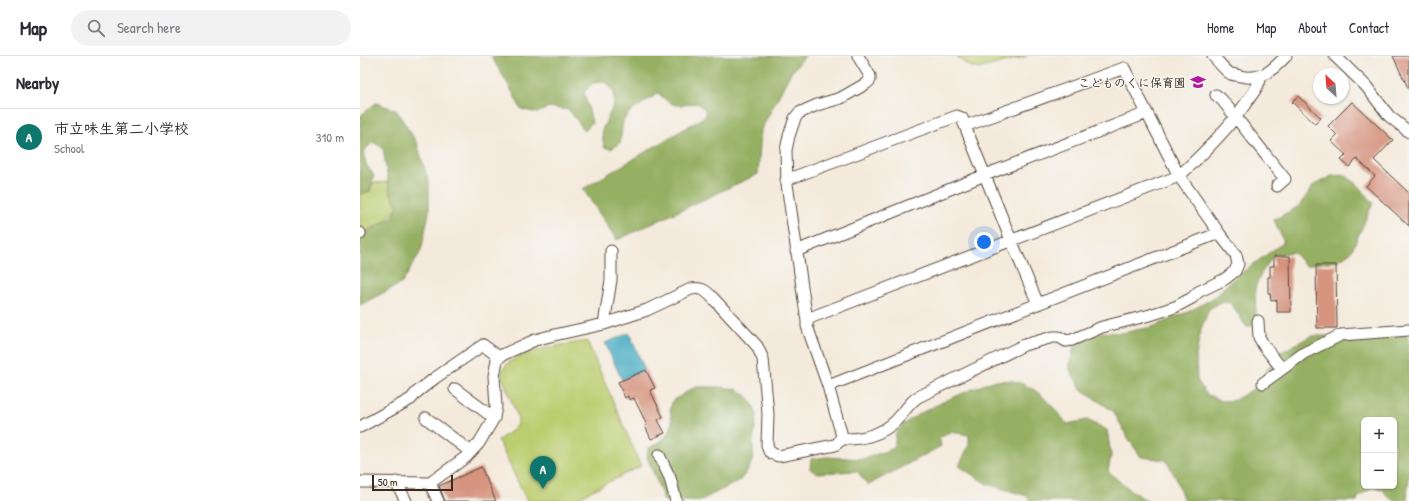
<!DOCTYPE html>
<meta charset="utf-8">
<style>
:root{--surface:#fff;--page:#f2f2f3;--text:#2b2b33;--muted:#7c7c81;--line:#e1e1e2;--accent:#0f766e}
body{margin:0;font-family:"Patrick Hand","Klee One",sans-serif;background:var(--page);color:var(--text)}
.controls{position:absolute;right:12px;bottom:12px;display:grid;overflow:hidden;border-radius:6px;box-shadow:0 1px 3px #0004}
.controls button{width:36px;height:36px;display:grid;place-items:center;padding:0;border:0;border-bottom:1px solid var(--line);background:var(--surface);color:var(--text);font:20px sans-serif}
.compass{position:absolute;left:953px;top:12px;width:36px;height:36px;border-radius:50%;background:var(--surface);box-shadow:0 1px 3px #0004;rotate:334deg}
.scale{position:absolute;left:12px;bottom:10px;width:81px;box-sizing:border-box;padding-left:4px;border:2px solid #3b2a1e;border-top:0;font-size:11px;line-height:14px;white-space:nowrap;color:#3b2a1e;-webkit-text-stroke:3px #f6f6f2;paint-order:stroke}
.you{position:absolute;left:624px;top:186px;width:14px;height:14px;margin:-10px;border:3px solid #fff;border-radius:50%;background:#1a73e8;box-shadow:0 0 0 6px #1a73e833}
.badge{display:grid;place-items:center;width:26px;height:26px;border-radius:50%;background:var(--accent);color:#fff;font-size:13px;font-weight:700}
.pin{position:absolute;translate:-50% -33px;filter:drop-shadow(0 1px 2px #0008)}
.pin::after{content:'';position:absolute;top:21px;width:14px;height:12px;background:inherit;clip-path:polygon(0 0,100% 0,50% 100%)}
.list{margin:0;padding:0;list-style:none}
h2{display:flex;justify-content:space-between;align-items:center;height:52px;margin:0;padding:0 16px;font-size:17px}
h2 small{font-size:13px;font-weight:400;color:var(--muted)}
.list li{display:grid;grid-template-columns:26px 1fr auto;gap:12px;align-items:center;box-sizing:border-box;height:56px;padding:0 16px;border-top:1px solid var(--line)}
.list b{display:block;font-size:15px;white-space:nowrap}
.list p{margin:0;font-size:13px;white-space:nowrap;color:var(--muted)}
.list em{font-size:13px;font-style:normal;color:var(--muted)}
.icon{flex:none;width:22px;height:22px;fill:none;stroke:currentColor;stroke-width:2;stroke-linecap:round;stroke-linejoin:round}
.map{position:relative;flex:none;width:1049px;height:445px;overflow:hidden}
header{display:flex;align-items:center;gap:24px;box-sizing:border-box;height:56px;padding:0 20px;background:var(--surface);border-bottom:1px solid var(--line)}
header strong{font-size:19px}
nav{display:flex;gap:22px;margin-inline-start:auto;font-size:14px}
.search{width:280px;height:36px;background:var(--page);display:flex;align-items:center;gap:10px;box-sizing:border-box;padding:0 14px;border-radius:22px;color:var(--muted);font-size:15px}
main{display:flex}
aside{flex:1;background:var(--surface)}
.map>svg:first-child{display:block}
.green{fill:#bccd70;stroke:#7c7c47}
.forest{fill:#95b062;stroke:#686d40;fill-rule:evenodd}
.water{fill:#43aac3;stroke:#3f6a70}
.building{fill:#d6937e}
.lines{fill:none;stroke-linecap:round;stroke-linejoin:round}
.minor-casing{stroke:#57473a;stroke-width:13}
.minor{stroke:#fff;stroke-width:11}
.labels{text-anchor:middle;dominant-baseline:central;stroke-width:3;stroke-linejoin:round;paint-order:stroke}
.poi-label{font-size:12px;font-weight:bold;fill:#3b2a1e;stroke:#f6f6f2;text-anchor:end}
</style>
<header>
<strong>Map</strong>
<div class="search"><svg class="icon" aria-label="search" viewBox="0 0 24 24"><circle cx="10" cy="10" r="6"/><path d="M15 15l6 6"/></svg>Search here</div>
<nav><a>Home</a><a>Map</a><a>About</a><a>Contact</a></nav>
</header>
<main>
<aside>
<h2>Nearby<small></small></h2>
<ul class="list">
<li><span class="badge">A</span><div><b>市立味生第二小学校</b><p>School</p></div><em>310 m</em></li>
</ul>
</aside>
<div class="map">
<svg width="1049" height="445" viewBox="0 0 1049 445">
<rect width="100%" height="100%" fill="#f6f6f2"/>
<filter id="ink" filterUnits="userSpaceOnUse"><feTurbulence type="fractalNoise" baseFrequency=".025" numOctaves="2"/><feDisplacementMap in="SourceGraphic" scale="8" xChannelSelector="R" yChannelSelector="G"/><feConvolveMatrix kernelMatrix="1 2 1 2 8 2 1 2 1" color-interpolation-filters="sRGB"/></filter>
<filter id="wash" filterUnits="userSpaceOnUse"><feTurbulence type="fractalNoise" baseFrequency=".012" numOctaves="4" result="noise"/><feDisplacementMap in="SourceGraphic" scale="16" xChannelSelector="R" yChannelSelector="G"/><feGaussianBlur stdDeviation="0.9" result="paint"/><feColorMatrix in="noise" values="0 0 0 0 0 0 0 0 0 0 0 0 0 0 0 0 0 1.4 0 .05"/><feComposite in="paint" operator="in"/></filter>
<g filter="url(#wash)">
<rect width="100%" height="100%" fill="#f4eadb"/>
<!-- green -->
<path class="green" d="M597,0H667L618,13L607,9Z
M28,126L38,151L26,165L0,178V138L10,135L12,127Z
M227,285L281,410L211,445H167L138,384C147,378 158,373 158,362L141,318C145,295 208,288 227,285Z"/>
<!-- forest -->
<path class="forest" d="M131,0H445L430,18L401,74L398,118L257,184L223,133L346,60L345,53L337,47C315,50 314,52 298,37L269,57L263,65L260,87L251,93L244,91L242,74L254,48V35L245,26L233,27L224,36L232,66L225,75L209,54L189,51L177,57L161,53L152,35Z
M16,47L36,54L57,87L69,127V156L61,195L42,227L0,249V180L32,162L38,151L30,137L23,92L13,86L3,96L6,108L14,120L10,135L0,138V60Z
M985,119L1000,131L1013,147L991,196L977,205L953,208L946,210L933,196L914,199L902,216L895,232L896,258L893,269L887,271C880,263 877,255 871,247L861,246L849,253L841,273L836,300L837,324L846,338L861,345L875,344L898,330L916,299L951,280L1047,279L1049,287V417L1047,443C1034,445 1029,445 1023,433L1013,431L998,441L997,445H824L816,422L806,404L781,401L770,385L753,355L721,333L709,312L714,290L740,276L762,277L792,271L830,255L853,242L873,223L924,186L914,164L939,150L954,129L972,120ZM1004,364H1034V430H1004Z
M633,325C639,325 646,324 652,325C676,329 692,349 707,368L727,364L747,374L751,399L748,416L772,435L787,445H670L667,440L627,428L599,410L609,389V379L591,376L579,382L581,390L508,429L497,415L457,417L450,413L451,403L467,401L503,403L534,392C535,387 535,381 536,377C543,360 615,332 633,325Z
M336,331H360L376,333L386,339L393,349L397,360L393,386V402L388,414L379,425L339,445H304L298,428L287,401L288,393C299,387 312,379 312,365C311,353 308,357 313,344C322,340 328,334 336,331Z"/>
<!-- water -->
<path class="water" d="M269,277L285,314L262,324L245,287Z"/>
<g id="blocks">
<!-- building -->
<path class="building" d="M1033,0H1049V34Z
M938,40L961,62L955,68L932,46Z
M992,46L1033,84L1014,104L1049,137V170L1006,130L1015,120L997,103L989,111L981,104L986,99L971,85L977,79L968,70Z
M914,200H930L931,256H917V244L911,245L910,237H908V221H910V210H914Z
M956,209H976L977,272H957Z
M286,314L295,332L290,334L303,361L298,364L305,377L291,383L285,370L287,369L274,342L269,344L268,340L265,342L258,326Z
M121,411L136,445H85L79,430Z"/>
</g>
</g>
<g filter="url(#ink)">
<use href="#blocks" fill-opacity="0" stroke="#57473a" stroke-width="1"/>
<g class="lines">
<!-- minor casing -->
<g class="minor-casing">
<path id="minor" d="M853,0C858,5 865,15 871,18C874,19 878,19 880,20C901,25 913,14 926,0
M975,0L1006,30L1029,60L1049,76
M856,39L862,44L925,123L917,130
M605,70L764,12L787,57
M426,124L597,60L602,62L605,70L651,184L678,248
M0,177V178
M436,195L625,119L787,57L819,120L859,177L468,330
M447,265L452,261L819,120C843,98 867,74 886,47C892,38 899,31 901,20
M898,265L899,281L904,290L922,313
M244,268L251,224V195
M903,327L944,297L981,279L1049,274
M95,333L134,362
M66,362L111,396
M0,371L51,343L57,336L75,322L123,289L139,301
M480,383C504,384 526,378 541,359C547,352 550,346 558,341L664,289L693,281H699L706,285L712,284L742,271L790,259L815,251L832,242L838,236L865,223L875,215L878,208L876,199L859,177
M299,399L310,422L316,445
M0,426L70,427L106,401L119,387L134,362L136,350L134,320L137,304L142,299L175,284L190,280L244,268L287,254L331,233C341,231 345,234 352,241L397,290L403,303L408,358L407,389L409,395L413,398L419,400L475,389L480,385L482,380L468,330L447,270V265L427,128L426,94L429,80L435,62L439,57L457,49L481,42L507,27L510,24V20L498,0
M36,426L46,445
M70,427L78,445"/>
</g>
<!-- minor -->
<use href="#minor" class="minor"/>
</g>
</g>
<!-- icons -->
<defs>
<g id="school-bare" transform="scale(1.2)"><path d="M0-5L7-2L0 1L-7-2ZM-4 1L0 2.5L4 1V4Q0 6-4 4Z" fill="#b5179e" stroke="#f6f6f2" stroke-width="2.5" paint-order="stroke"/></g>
</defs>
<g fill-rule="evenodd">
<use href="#school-bare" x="838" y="26"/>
</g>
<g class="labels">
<!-- poi labels -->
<g class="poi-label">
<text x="826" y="26">こどものくに保育園</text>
</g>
</g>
</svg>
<div class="controls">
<button>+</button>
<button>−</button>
</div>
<svg class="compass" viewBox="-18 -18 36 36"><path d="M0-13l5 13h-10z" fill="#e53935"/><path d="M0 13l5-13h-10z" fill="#7c7c81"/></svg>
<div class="scale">50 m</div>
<div class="you"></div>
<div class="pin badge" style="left:183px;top:433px">A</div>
</div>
</main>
